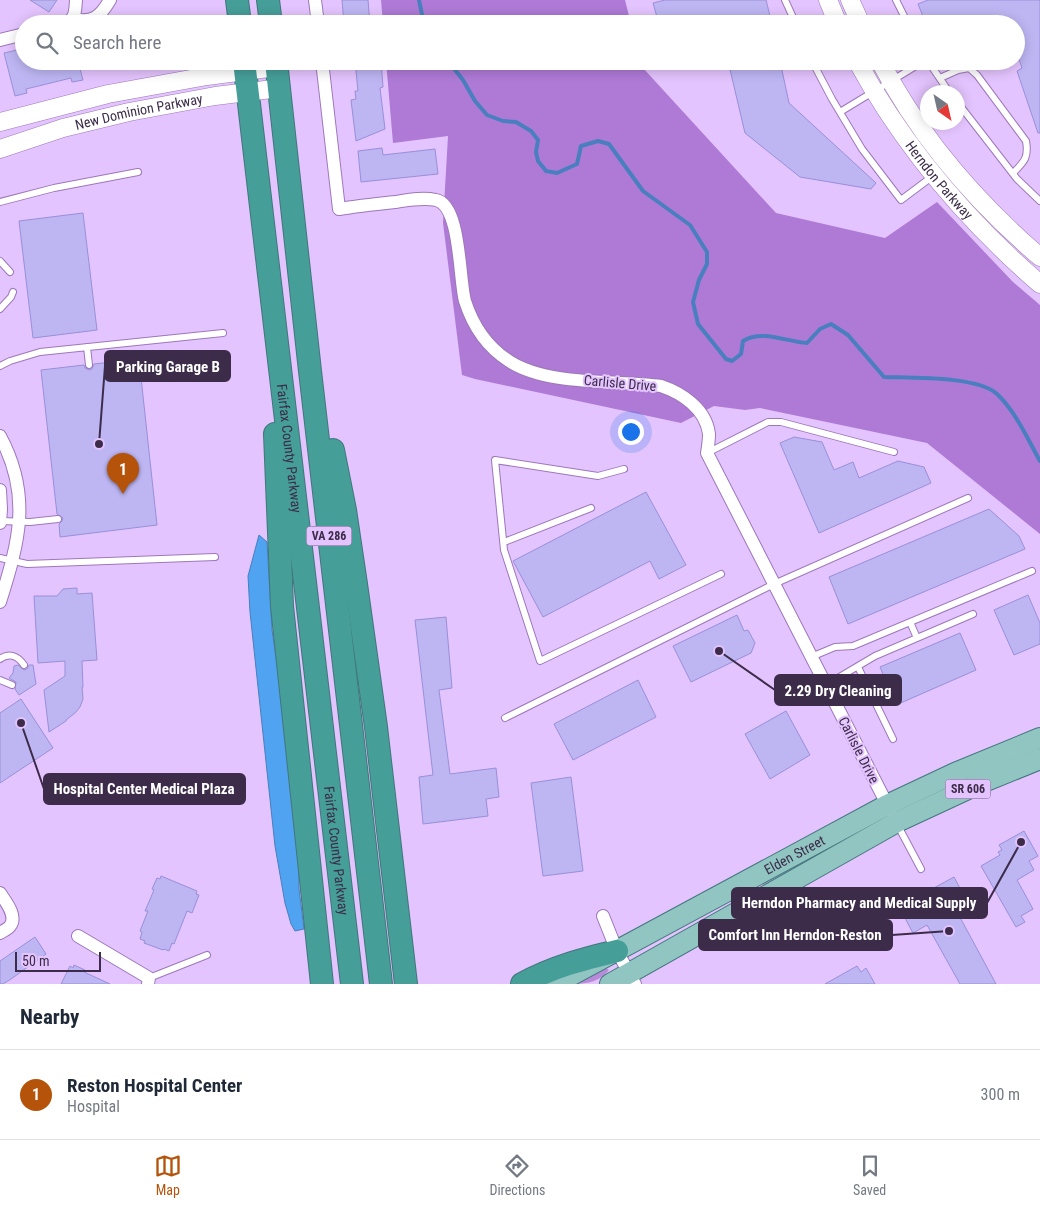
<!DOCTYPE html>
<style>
:root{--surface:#fff;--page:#f2f2f3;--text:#1f2937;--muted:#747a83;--line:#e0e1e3;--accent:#b45309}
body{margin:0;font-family:"Roboto Condensed",sans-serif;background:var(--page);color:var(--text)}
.compass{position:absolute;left:920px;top:85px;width:45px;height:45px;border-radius:50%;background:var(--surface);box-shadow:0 2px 12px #0003;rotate:146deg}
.scale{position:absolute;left:15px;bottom:12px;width:86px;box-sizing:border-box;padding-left:5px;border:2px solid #3c2c49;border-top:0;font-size:14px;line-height:18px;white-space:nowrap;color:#3c2c49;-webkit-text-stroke:4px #e4c4fe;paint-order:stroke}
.you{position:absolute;left:630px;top:431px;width:18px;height:18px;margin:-12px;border:4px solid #fff;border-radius:50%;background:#1a73e8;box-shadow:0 0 0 8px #1a73e833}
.badge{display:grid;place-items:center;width:32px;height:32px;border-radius:50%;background:var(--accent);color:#fff;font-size:16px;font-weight:700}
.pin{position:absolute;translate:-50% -41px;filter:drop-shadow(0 1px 2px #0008)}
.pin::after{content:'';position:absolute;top:26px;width:18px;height:15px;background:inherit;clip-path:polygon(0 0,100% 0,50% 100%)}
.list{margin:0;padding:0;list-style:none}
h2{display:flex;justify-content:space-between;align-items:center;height:65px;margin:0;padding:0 20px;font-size:21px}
h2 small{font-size:16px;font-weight:400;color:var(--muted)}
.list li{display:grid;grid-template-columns:32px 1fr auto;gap:15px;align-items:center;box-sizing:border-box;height:90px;padding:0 20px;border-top:1px solid var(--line)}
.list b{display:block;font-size:19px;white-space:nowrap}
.list p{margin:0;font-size:16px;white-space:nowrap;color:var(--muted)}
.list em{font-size:16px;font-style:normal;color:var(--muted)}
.icon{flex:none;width:28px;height:28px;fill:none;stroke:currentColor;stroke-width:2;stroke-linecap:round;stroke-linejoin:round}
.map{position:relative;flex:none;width:1040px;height:984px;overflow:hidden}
.search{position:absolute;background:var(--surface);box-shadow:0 2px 12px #0003;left:15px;right:15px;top:15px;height:55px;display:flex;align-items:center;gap:12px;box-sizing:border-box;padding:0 18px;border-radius:28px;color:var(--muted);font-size:19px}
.sheet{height:155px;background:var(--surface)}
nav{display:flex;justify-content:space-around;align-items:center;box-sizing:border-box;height:70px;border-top:1px solid var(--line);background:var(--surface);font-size:14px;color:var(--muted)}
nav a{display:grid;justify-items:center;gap:2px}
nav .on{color:var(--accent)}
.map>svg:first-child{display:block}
.green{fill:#b78bd9}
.forest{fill:#ae7ad6}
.water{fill:#4fa3f1;stroke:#497fbf}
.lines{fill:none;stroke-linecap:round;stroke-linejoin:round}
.stream{stroke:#497fbf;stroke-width:4}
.building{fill:#bdb6f3;stroke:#998fda}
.lane-casing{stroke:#9d77bb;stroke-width:8}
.street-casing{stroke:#9d77bb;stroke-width:14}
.secondary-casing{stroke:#9d77bb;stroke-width:19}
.primary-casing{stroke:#42767d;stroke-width:22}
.highway-casing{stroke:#42767d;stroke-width:24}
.lane{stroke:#fff;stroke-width:6}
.street{stroke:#fff;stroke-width:12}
.secondary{stroke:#fff;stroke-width:18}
.primary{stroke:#90c5c2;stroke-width:20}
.highway{stroke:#469e99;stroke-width:22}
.labels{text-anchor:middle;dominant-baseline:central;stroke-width:4;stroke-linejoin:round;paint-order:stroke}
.shield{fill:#e4c4fe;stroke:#6e5a7f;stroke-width:1}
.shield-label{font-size:12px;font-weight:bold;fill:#3c2c49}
.street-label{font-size:14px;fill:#3c2c49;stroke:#e4c4fe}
.leader{fill:none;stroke:#3c2c49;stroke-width:2}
.callout-dot{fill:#3c2c49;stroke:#e4c4fe;stroke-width:2}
.callout{fill:#3c2c49;stroke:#3c2c49;stroke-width:2}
.callout-label{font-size:15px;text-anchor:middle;font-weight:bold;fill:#fff}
</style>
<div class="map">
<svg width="1040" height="984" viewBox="0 0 1040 984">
<rect width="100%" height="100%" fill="#e4c4fe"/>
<!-- green -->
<path class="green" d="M606,968L609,970C601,981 587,984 574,984Z"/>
<!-- forest -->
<path class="forest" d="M381,0H625L631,24H383Z
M386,61H641L643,68L776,213L885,238L937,202L1013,282L1040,305V534L927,443L760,408L745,410L714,406L681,423L475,379L462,375L443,223L448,136L393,143Z"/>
<!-- water -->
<path class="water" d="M259,535L267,542L272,630L283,702L299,858V889L304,929L295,931L291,924L285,903L275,846L250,612L248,576Z"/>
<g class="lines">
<!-- stream -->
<path class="stream" d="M419,0L424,24
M448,61L463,80L475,101L487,115L503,121L516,122L531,131L538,140L536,152L538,161L546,171L557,173L577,164L581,146L598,141L609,144L643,191L690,225L707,252V264L699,280L693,302L698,324L726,359L732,361L741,354L743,341C762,329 787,342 807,343L820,329L831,324L848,335L884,377C911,378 978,376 997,394C1016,412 1027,438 1040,461"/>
</g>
<!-- building -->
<path class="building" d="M30,0H57L49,12Z
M342,0H368L370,24H344Z
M665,0H766L772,24H659L653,3Z
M928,0H1040V133H1038L1017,71L1022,68L1016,51V24H926L918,4Z
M17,50L18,54L24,53V61H78L83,80L72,82L71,78L26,89L27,93L15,96L4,53Z
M355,61H381L383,87L380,88L385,129L356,141L351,100L356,99L355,91H358Z
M728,61H780L789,103L876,183L871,189L800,177L745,133Z
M382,148L383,155L435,149L438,174L361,182L358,151Z
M83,213L97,330L33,338L19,221Z
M139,359L157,525L60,537L59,524L62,521L63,518L57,514L41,370L84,365L85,368L89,370L92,369L94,364Z
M794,437L822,442L834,470L853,462L859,478L898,461L924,467L931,483L819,533L780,443Z
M646,492L686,565L659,579L650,561L543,617L513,561Z
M989,509L1019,536L1025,549L848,624L829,577Z
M77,588V594L92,593L97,660L82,661L83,687H82L83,699L80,707L75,713L66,720V721L49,732L44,690L65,676V661L38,663L34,596H57L63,589Z
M1028,595L1040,623V644L1014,655L994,610Z
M737,615L744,631L748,630L755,643L751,653L691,682L673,646Z
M446,617L452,688L439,690L450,774L496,768L499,797L486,799L488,816L423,824L419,777L433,775L415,620Z
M960,633L976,670L896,705L880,667Z
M18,665L24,670L27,669L29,665H33L36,684L19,695L15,689L16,682L9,678L13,673L14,666Z
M638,680L656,717L573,760L554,724Z
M21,699L53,748L0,783V713Z
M786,711L810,755L770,779L745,734Z
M571,777L583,871L543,876L531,783Z
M1024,831L1038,856L1029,861L1034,870L1017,880L1033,909L1021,916L1025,922L1016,927L981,866L1000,855L998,852L1002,850L999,845Z
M161,876L197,891L196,894L199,895L192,913L187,911L174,944L172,943L169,951L164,949L163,950L144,943L145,941L140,939L142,932L140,931L148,911H145L154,890L152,889L157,878L160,879Z
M954,877L968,903L956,910L996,984H960L927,925L913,933L899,907Z
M35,937L46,954L11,979L3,984H0V961Z
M74,965L85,970L84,972L110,984H61L70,966L73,968Z
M857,966L861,972L866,968L875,984H825Z"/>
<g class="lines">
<!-- lane casing -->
<g class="lane-casing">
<path id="lane" d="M785,0L796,24
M896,0L908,24
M812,61L832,99L862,149L901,200L933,176
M928,61L949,92
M940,78L958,70L969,68L977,75L1026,141C1029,158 1024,162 1013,173
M958,103L1017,179L1040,201
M840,112L924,61
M0,202L54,188L138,172
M0,261L10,272
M0,309L11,297L13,292
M87,347L89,365
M0,366L10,361L40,352L223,333
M707,453L768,422H781L894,452
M624,469L598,476L495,460L504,550L540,661L721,574
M0,521L30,522L58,519
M504,542L591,508
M0,558L27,564L215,557
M910,622L917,638
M811,657L835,647L853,646L1032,571
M0,659C9,652 18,656 24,665
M858,667L893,739
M0,680L12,685
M826,685L875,656L973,614
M505,718L774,584L968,498
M897,824L921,869
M149,978L207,955"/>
</g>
<!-- street casing -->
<g class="street-casing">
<path id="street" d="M315,0L318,24
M73,19C93,23 100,17 110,0
M64,24C76,19 75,12 76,0
M0,40L24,34
M322,61L339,209C357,206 376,204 395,202C408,200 423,197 436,200C461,205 459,280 465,301C473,326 487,347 509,361C547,386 616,380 661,386C682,393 706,409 709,434C709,440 708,447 707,453L890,810
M0,436C32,495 19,542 0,602
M0,490L1,509L0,523
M0,893C5,901 18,916 10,926C8,929 3,931 0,933
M603,916L617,951L635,984
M78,936L149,978L148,984"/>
</g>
<!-- secondary casing -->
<g class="secondary-casing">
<g id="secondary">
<path d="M828,0L838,24"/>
<path d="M850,0L861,24"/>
<path id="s1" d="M857,61C904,147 966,220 1040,284"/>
<path d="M880,61C919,136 976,202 1040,257"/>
<path d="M0,122L108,94L207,76L277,67"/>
<path id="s2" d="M0,149L63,128L129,112L215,96L280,88"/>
</g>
</g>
<!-- primary casing -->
<g class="primary-casing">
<g id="primary">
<path id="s3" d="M555,984L887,805L955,773L1040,738"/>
<path d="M610,984L897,822L981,783L1040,759"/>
</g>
</g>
<!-- highway casing -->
<g class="highway-casing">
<g id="highway">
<path d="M237,0L240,24"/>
<path d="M268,0L271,24"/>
<path id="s4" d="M244,61L352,984"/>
<path d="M276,61L310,371L381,984"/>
<path d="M275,434L282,606L322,984"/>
<path d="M333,450L345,510L356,584L376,727L406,984"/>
<path d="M522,984C552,967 584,959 617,951"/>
</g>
</g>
<!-- lane -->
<use href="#lane" class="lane"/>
<!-- street -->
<use href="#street" class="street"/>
<!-- secondary -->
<use href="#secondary" class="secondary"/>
<!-- primary -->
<use href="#primary" class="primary"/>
<!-- highway -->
<use href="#highway" class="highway"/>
</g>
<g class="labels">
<!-- shield labels -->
<g class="shield">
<rect x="306.5" y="526.5" width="45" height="19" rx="4"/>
<rect x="945.5" y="779.5" width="45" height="19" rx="4"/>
</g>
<g class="shield-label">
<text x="329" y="536">VA 286</text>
<text x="968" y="789">SR 606</text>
</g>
<!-- street labels -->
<g class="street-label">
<text stroke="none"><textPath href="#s2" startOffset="144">New Dominion Parkway</textPath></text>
<text stroke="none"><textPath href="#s1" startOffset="145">Herndon Parkway</textPath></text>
<text transform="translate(620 383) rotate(5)">Carlisle Drive</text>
<text stroke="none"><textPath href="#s4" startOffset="390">Fairfax County Parkway</textPath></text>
<text transform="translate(859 750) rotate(63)">Carlisle Drive</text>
<text stroke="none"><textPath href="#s4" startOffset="795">Fairfax County Parkway</textPath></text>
<text stroke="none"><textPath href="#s3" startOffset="272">Elden Street</textPath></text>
</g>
</g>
<!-- callouts -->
<path class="leader" d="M99 444L105 366M719 651L775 690M21 723L44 789M1021 842L987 903M949 931L892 935"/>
<g class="callout-dot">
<circle cx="99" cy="444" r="5"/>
<circle cx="719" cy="651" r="5"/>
<circle cx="21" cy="723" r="5"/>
<circle cx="1021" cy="842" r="5"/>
<circle cx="949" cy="931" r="5"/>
</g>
<g class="callout">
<rect x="105" y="351" width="125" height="30" rx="5"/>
<rect x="775" y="675" width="126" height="30" rx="5"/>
<rect x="44" y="774" width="201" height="30" rx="5"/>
<rect x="732" y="888" width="255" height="30" rx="5"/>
<rect x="699" y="920" width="193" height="30" rx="5"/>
</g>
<g class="callout-label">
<text x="168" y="372">Parking Garage B</text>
<text x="838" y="696">2.29 Dry Cleaning</text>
<text x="144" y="794">Hospital Center Medical Plaza</text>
<text x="859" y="908">Herndon Pharmacy and Medical Supply</text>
<text x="795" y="940">Comfort Inn Herndon-Reston</text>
</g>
</svg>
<svg class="compass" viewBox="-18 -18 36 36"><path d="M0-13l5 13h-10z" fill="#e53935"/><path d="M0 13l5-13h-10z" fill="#747a83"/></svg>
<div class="scale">50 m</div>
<div class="you"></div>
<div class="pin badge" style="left:123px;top:494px">1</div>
<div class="search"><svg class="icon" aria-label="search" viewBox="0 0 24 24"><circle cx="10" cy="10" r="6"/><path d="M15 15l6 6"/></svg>Search here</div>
</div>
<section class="sheet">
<h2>Nearby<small></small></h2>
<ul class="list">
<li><span class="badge">1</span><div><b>Reston Hospital Center</b><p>Hospital</p></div><em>300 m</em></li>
</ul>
</section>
<nav>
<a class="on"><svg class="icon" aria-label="map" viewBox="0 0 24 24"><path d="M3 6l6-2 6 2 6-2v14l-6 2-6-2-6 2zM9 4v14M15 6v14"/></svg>Map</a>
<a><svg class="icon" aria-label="directions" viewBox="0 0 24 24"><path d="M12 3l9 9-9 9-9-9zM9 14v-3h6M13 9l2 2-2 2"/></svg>Directions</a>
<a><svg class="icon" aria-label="saved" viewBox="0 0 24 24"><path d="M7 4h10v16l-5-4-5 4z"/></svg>Saved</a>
</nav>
